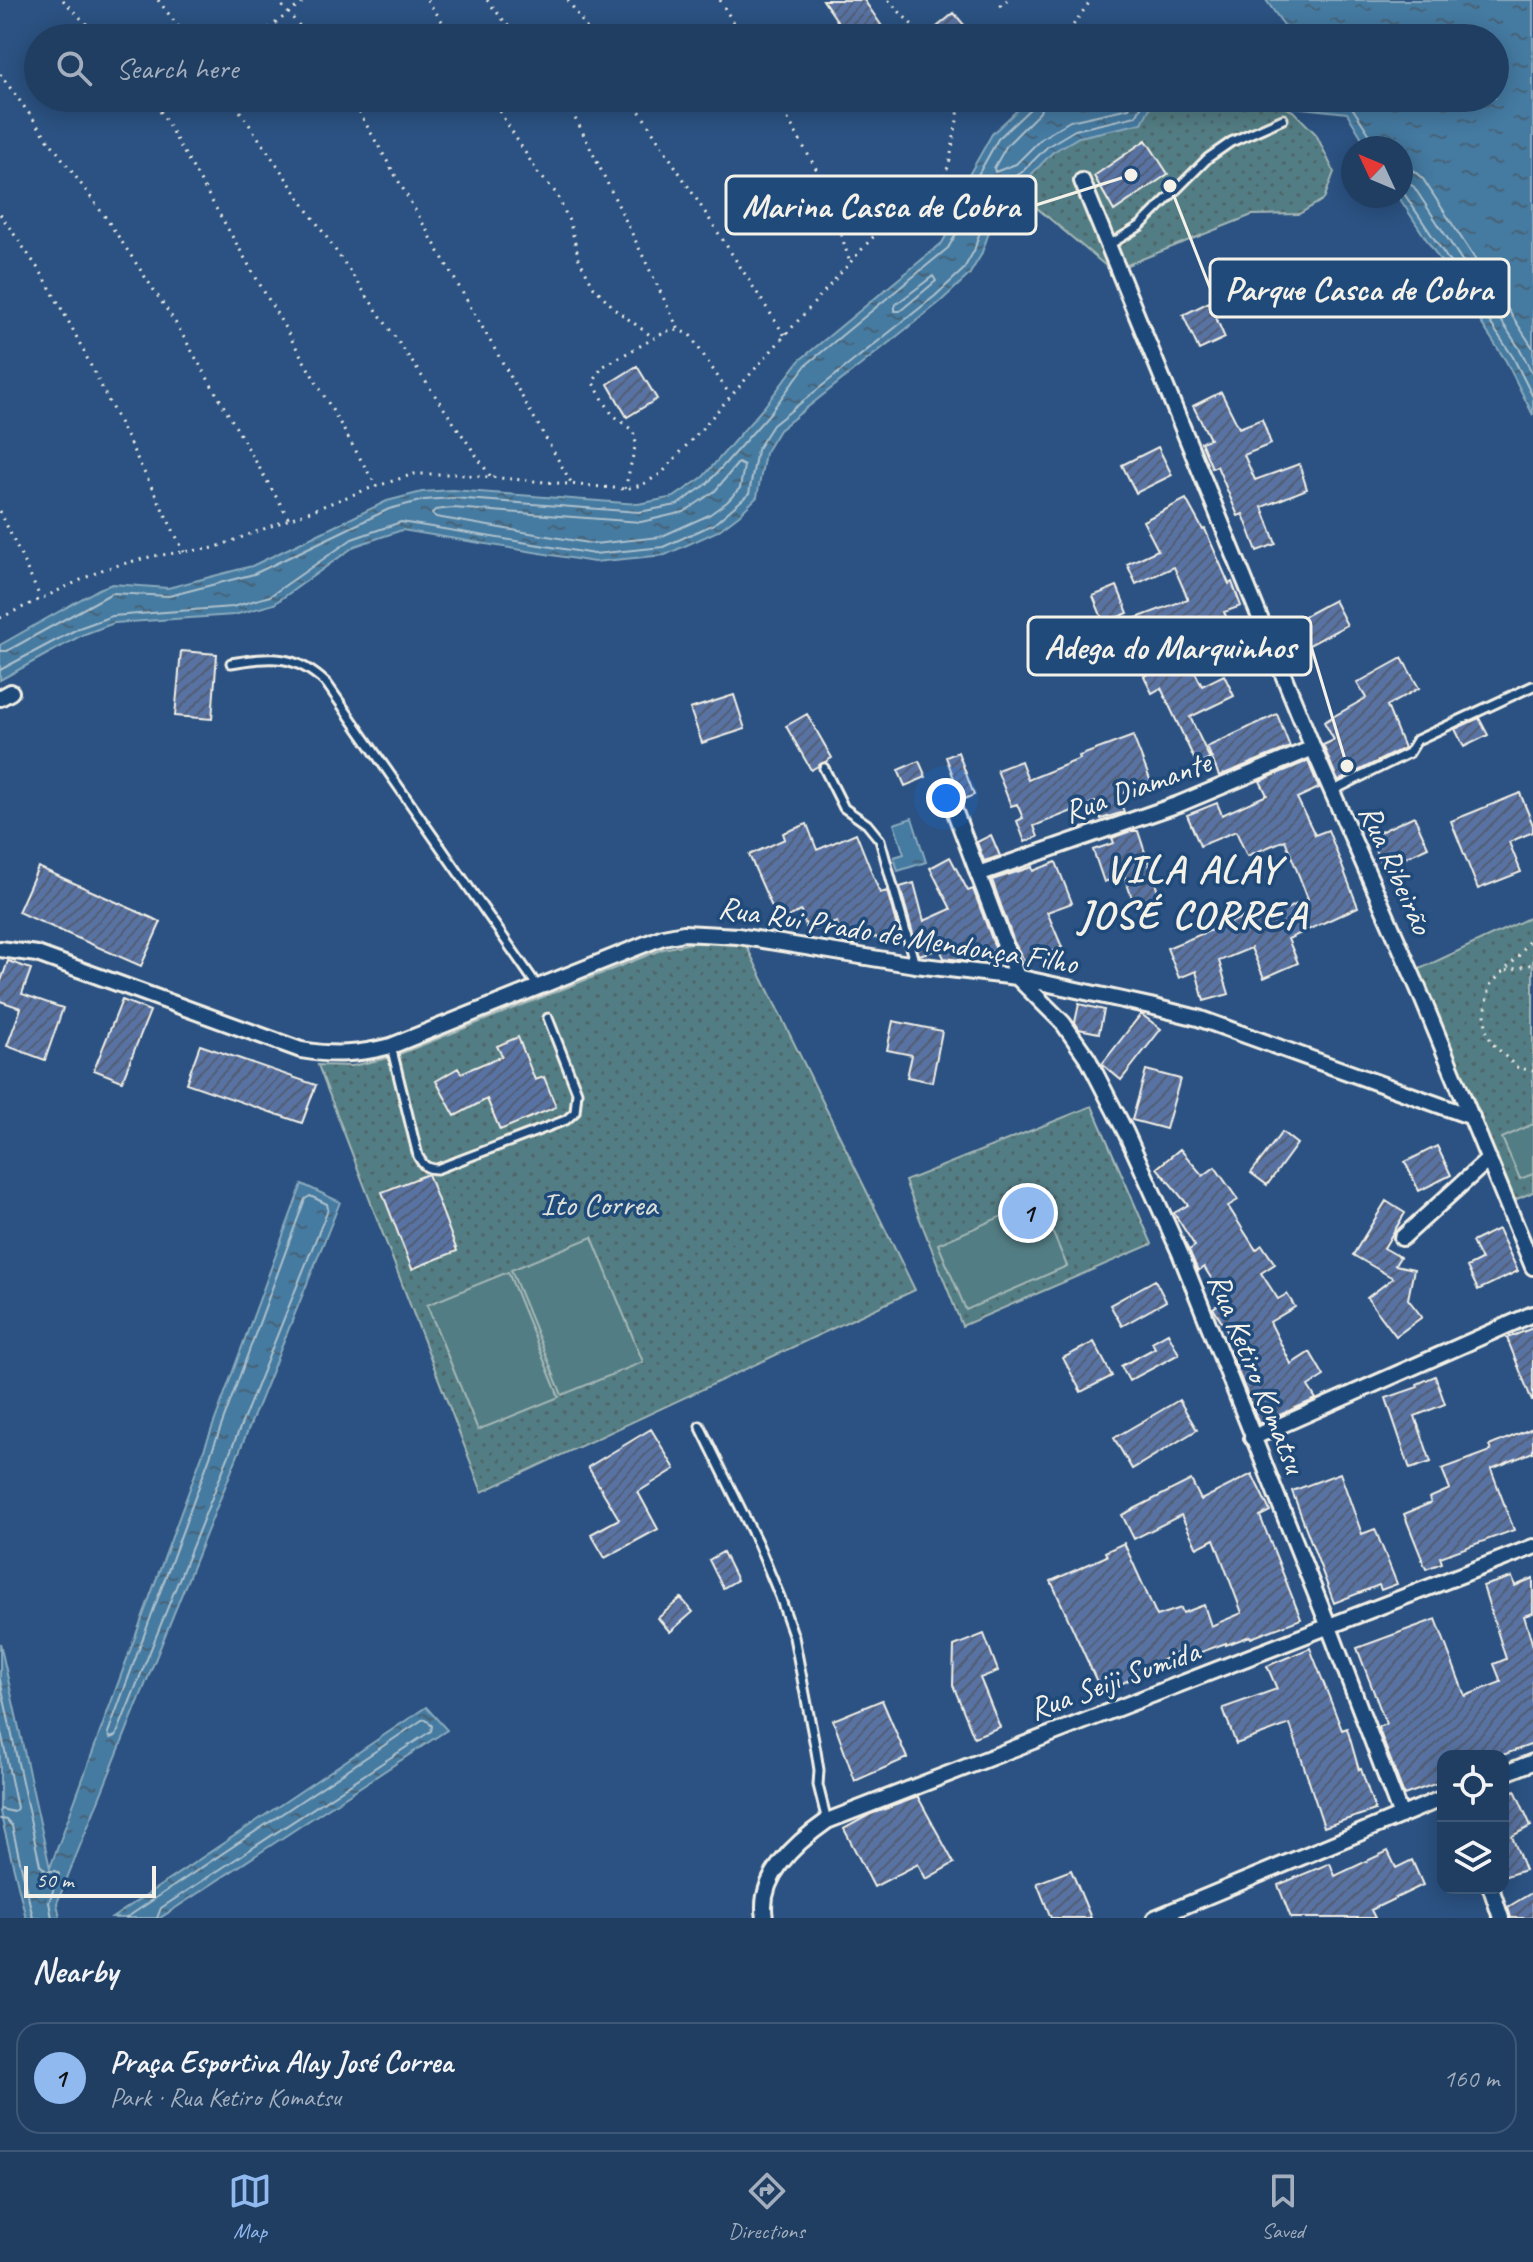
<!DOCTYPE html>
<meta charset="utf-8">
<style>
:root{--surface:#203e62;--page:#2d496b;--text:#f1f3f6;--muted:#a2aebe;--line:#3d5777;--accent:#90b9f0}
body{margin:0;font-family:Caveat,sans-serif;background:var(--page);color:var(--text)}
.controls{position:absolute;right:24px;bottom:24px;display:grid;overflow:hidden;border-radius:16px;box-shadow:0 4px 20px #0003}
.controls button{width:72px;height:72px;display:grid;place-items:center;padding:0;border:0;border-bottom:2px solid var(--line);background:var(--surface);color:var(--text);font:40px sans-serif}
.compass{position:absolute;left:1341px;top:136px;width:72px;height:72px;border-radius:50%;background:var(--surface);box-shadow:0 4px 20px #0003;rotate:314deg}
.scale{position:absolute;left:24px;bottom:20px;width:132px;box-sizing:border-box;padding-left:8px;border:4px solid #f4f1e8;border-top:0;font-size:22px;line-height:28px;white-space:nowrap;color:#f4f1e8;-webkit-text-stroke:6px #1f4a7a;paint-order:stroke}
.you{position:absolute;left:946px;top:798px;width:28px;height:28px;margin:-20px;border:6px solid #fff;border-radius:50%;background:#1a73e8;box-shadow:0 0 0 12px #1a73e833}
.badge{display:grid;place-items:center;width:52px;height:52px;border-radius:50%;background:var(--accent);color:#111;font-size:26px;font-weight:700}
.pin{position:absolute;translate:-50% -50%;border:4px solid #fff;box-shadow:0 2px 8px #0006}
.list{margin:0;padding:0;list-style:none}
h2{display:flex;justify-content:space-between;align-items:center;height:104px;margin:0;padding:0 32px;font-size:34px}
h2 small{font-size:26px;font-weight:400;color:var(--muted)}
.list li{display:grid;grid-template-columns:52px 1fr auto;gap:24px;align-items:center;box-sizing:border-box;height:112px;margin:0 16px 16px;padding:0 16px;border:2px solid var(--line);border-radius:24px}
.list b{display:block;font-size:30px;white-space:nowrap}
.list p{margin:0;font-size:26px;white-space:nowrap;color:var(--muted)}
.list em{font-size:26px;font-style:normal;color:var(--muted)}
.icon{flex:none;width:44px;height:44px;fill:none;stroke:currentColor;stroke-width:2;stroke-linecap:round;stroke-linejoin:round}
.map{position:relative;flex:none;width:1533px;height:1918px;overflow:hidden}
.search{position:absolute;background:var(--surface);box-shadow:0 4px 20px #0003;left:24px;right:24px;top:24px;height:88px;display:flex;align-items:center;gap:20px;box-sizing:border-box;padding:0 28px;border-radius:44px;color:var(--muted);font-size:30px}
.sheet{height:232px;background:var(--surface)}
nav{display:flex;justify-content:space-around;align-items:center;box-sizing:border-box;height:112px;border-top:2px solid var(--line);background:var(--surface);font-size:22px;color:var(--muted)}
nav a{display:grid;justify-items:center;gap:4px}
nav .on{color:var(--accent)}
.map>svg:first-child{display:block}
.green{fill:url(#green-dots);stroke:#a4b7b6;stroke-width:2}
.pitch{fill:#537d84;stroke:#a4b7b6;stroke-width:2}
.water{fill:url(#water-ripples);stroke:#8aaabd;stroke-width:2}
.lines{fill:none;stroke-linecap:round;stroke-linejoin:round}
.shore{stroke:#aec1cc;stroke-width:2}
.building{fill:url(#building-hatch);stroke:#f4f1e8;stroke-width:2}
.service-casing{stroke:#f4f1e8;stroke-width:13}
.minor-casing{stroke:#f4f1e8;stroke-width:20}
.path{stroke:#f4f1e8;stroke-width:3;stroke-dasharray:2 6;stroke-linecap:butt}
.service{stroke:#1f4a7a;stroke-width:7}
.minor{stroke:#1f4a7a;stroke-width:14}
.labels{text-anchor:middle;dominant-baseline:central;stroke-width:7;stroke-linejoin:round;paint-order:stroke}
.street-label{font-size:32px;fill:#f4f1e8;stroke:#1f4a7a}
.park-label{font-size:32px;fill:#dce0d9;stroke:#1f4a7a}
.district-label{font-size:40px;font-weight:bold;letter-spacing:2px;fill:#f4f1e8;stroke:#1f4a7a}
.leader{fill:none;stroke:#f4f1e8;stroke-width:3}
.callout-dot{fill:#f4f1e8;stroke:#1f4a7a;stroke-width:3}
.callout{fill:#1f4a7a;stroke:#f4f1e8;stroke-width:3}
.callout-label{font-size:34px;text-anchor:middle;font-weight:bold;fill:#f4f1e8}
</style>
<div class="map">
<svg width="1533" height="1918" viewBox="0 0 1533 1918">
<defs>
<pattern id="green-dots" width="8" height="8" patternUnits="userSpaceOnUse" patternTransform="scale(2)"><rect width="8" height="8" fill="#537d84"/><path d="M2 2h.1M6 6h.1" fill="none" stroke="#4e6568" stroke-width="1.8" stroke-linecap="round"/></pattern>
<pattern id="water-ripples" width="26" height="14" patternUnits="userSpaceOnUse" patternTransform="scale(2)"><rect width="26" height="14" fill="#447aa1"/><path d="M2 4q2-2 4 0t4 0M15 11q2-2 4 0t4 0" fill="none" stroke="#466478"/></pattern>
<pattern id="building-hatch" width="6" height="6" patternUnits="userSpaceOnUse" patternTransform="scale(2)"><rect width="6" height="6" fill="#5973a3"/><path d="M-1 1l2-2M0 6l6-6M5 7l2-2" fill="none" stroke="#515e74"/></pattern>
</defs>
<rect width="100%" height="100%" fill="#2b5282"/>
<filter id="ink" filterUnits="userSpaceOnUse"><feTurbulence type="fractalNoise" baseFrequency=".0125" numOctaves="2"/><feDisplacementMap in="SourceGraphic" scale="16" xChannelSelector="R" yChannelSelector="G"/><feConvolveMatrix kernelMatrix="1 2 1 2 8 2 1 2 1" color-interpolation-filters="sRGB"/></filter>
<g filter="url(#ink)">
<!-- green -->
<path class="green" d="M1099,98H1267L1293,111L1316,134L1334,172L1324,199L1299,214L1252,215L1112,271L994,172Z
M1533,916V1192L1510,1202L1413,972Z
M719,941L745,943L915,1290L482,1492L318,1065L352,1066L392,1057L663,949L691,943Z
M1092,1106L1152,1244L962,1326L905,1181Z"/>
<!-- pitch -->
<path class="pitch" d="M1533,1124V1174L1520,1179L1502,1138Z
M1039,1200L1067,1266L966,1310L938,1244Z
M592,1237L643,1362L562,1395L511,1270Z
M508,1272L559,1397L478,1430L427,1305Z"/>
<!-- water -->
<path class="water" d="M1266,0H1533V415L1506,361L1398,196H1401V148H1368L1347,113L1213,98H1495V38H1293Z
M1030,98H1155L1142,123L1079,137L1053,152L1027,179L998,194L993,221L981,255L969,275L940,302L779,430L765,453L757,497L739,515L718,531L665,555L594,562L402,530L355,546L274,604L234,615L114,623L82,635L0,680V645L99,589L112,584L168,588L252,566L387,501L422,492L452,490L638,504L674,497L703,477L764,407L800,360L942,243L958,214L961,189L992,134Z
M912,818L926,862L898,871L894,857L904,854L894,824Z
M302,1184L340,1202L57,1903L60,1918H26L0,1812V1643L50,1868Z
M426,1707L447,1730L160,1918H112Z"/>
<g class="lines">
<!-- shore -->
<path class="shore" d="M1044,98L1040,112L1007,145L994,168L995,172L1016,164L1042,138L1070,121L1129,108L1135,98
M1287,98L1351,106L1374,141L1375,148
M1401,166L1414,171L1423,179L1533,348
M1401,178L1414,187L1521,351L1533,375
M1401,189L1513,357L1533,397
M933,276L936,281L900,311H895V305Z
M738,463L744,466L740,488L727,502L709,515L660,537L594,544L436,517L432,514L435,510L453,508L641,522L684,512L715,491Z
M0,651H7L112,593L169,596L254,574L389,509L424,500L453,498L639,512L677,505L707,484L770,413L806,365L948,248L966,217L969,191L998,139L1032,107L1034,98
M0,670L79,628L112,616L232,607L270,596L352,539L401,522L594,554L663,547L714,524L749,494L757,450L773,425L935,296L963,270L974,251L993,188L1022,172L1048,146L1075,130L1136,116L1146,98
M310,1196L327,1204L328,1209L116,1736L110,1738L108,1733L305,1199Z
M0,1680L40,1865L46,1871H56L59,1874L49,1902L52,1918
M0,1727L17,1808L14,1812L0,1809
M0,1819L7,1820L12,1826L33,1918
M126,1918L422,1720L426,1719L432,1726L431,1731L161,1908L157,1918"/>
</g>
<!-- building -->
<path class="building" d="M823,0H864L890,38H849Z
M954,13L975,38H946L937,27Z
M1146,140L1168,174L1114,211L1094,176Z
M1209,302L1225,338L1199,350L1183,315Z
M637,366L657,399L627,417L608,384Z
M1221,392L1239,428L1262,419L1271,444L1244,455L1255,480L1299,464L1307,489L1262,507L1276,544L1257,551L1243,514L1238,516L1217,466L1212,468L1201,442L1210,439L1193,406Z
M1158,447L1172,475L1136,493L1122,465Z
M1186,499L1203,530L1205,529L1229,584L1232,582L1241,606L1224,612L1235,636L1199,653L1186,626L1129,648L1120,624L1188,599L1174,567L1136,584L1127,564L1158,550L1143,521Z
M1117,586L1128,613L1104,623L1093,596Z
M1334,600L1347,625L1298,651L1286,626Z
M181,651L217,654L212,719L175,716Z
M1186,655L1202,686L1224,675L1234,696L1190,717L1210,759L1197,765L1161,688L1152,693L1144,676Z
M1402,658L1419,688L1387,706L1404,748L1338,781L1323,745L1334,740L1324,722L1366,698L1357,683Z
M734,695L745,729L702,743L690,709Z
M807,714L832,758L811,770L786,726Z
M1277,714L1290,747L1219,776L1207,747Z
M1479,718L1488,735L1464,747L1455,729Z
M1133,736L1151,782L1118,795L1124,812L1101,819L1095,802L1034,826L1038,837L1025,842L1017,821L1023,818L1017,804L1011,806L997,770L1021,761L1028,780L1080,759L1079,756Z
M958,752L974,795L962,800L946,757Z
M919,761L926,777L905,786L898,770Z
M1308,761L1319,788L1297,798L1315,835L1328,830L1358,907L1288,939L1298,963L1264,978L1251,948L1219,961L1229,994L1204,1001L1196,971L1179,978L1167,948L1261,910L1265,919L1308,899L1285,840L1247,856L1236,831L1200,846L1187,815L1217,803L1222,815L1267,795L1260,781Z
M1520,793L1533,825V832L1509,842L1521,872L1478,889L1451,821Z
M1414,816L1428,847L1383,868L1369,837Z
M807,824L817,850L856,833L880,893L887,891L899,934L879,942L876,937L854,945L844,943L837,922L808,932L801,911L778,921L749,855L785,839L783,833Z
M1131,831H1138L1159,895L1134,904L1124,875L1104,882L1093,850L1114,843L1112,838Z
M991,835L1000,856L984,861L977,842Z
M950,857L968,891L973,889L996,950L970,961L944,958L940,949L919,955L900,887L914,883L924,921L951,909L930,868Z
M1056,862L1072,903L1047,912L1062,947L1026,964L1014,942L992,880L1032,867L1033,871Z
M38,867L161,922L141,966L18,912Z
M8,961L31,969L22,994L63,1008L45,1060L7,1046L21,1008L0,1001V984Z
M122,1000L150,1011L122,1081L94,1070Z
M1079,1004L1104,1010L1099,1033L1079,1029L1075,1022Z
M1141,1014L1161,1029L1121,1080L1102,1064Z
M893,1021L942,1031L932,1082L907,1077L912,1055L887,1050Z
M518,1037L535,1080L544,1077L556,1107L500,1130L487,1099L455,1116L436,1081L458,1068L461,1073L502,1056L497,1046Z
M200,1045L316,1085L302,1123L186,1083Z
M1146,1070L1180,1079L1166,1129L1132,1120Z
M1282,1132L1297,1144L1267,1185L1251,1173Z
M1437,1146L1451,1175L1419,1191L1405,1162Z
M1180,1149L1203,1176L1215,1167L1238,1200L1228,1206L1256,1250L1262,1245L1275,1264L1261,1273L1278,1299L1287,1294L1295,1307L1270,1322L1291,1364L1310,1352L1324,1376L1308,1386L1316,1399L1259,1424L1230,1351L1237,1347L1213,1308L1225,1300L1204,1267L1198,1271L1189,1250L1195,1246L1174,1213L1188,1205L1157,1168Z
M428,1174L457,1251L412,1269L382,1192Z
M1386,1201L1405,1213L1384,1248L1400,1257L1395,1265L1414,1269L1408,1299L1422,1317L1396,1336L1367,1298L1393,1278L1353,1255Z
M1498,1229L1518,1271L1478,1290L1467,1267L1481,1260L1472,1242Z
M1155,1280L1166,1301L1122,1326L1110,1305Z
M1533,1328V1401H1532L1507,1338Z
M1168,1333L1179,1354L1129,1381L1121,1366L1155,1348L1152,1342Z
M1094,1342L1112,1376L1081,1392L1063,1358Z
M1435,1376L1445,1404L1415,1416L1431,1462L1410,1469L1386,1398L1418,1387L1417,1384Z
M1179,1400L1197,1430L1132,1469L1114,1438Z
M1533,1428V1452L1491,1469L1514,1530L1440,1557L1442,1563L1426,1569L1404,1514L1431,1503L1429,1498L1450,1489L1442,1469L1491,1451L1489,1446Z
M651,1429L675,1469L638,1492L658,1529L605,1558L591,1534L619,1519L588,1467Z
M1340,1473L1362,1534L1375,1529L1397,1584L1381,1590L1379,1585L1334,1603L1292,1491Z
M1252,1474L1270,1511L1260,1516L1301,1619L1251,1638L1250,1636L1226,1645V1643L1182,1659L1180,1652L1149,1666L1150,1670L1102,1693L1051,1581L1107,1556L1105,1552L1124,1543L1157,1616L1181,1608L1183,1613L1204,1605L1211,1626L1242,1613L1214,1539L1197,1548L1181,1515L1134,1539L1122,1515L1191,1480L1201,1500Z
M723,1552L737,1580L723,1588L709,1560Z
M1512,1577L1515,1586L1533,1578V1613L1524,1616L1533,1646V1744L1500,1756H1443V1781L1404,1795L1378,1727L1386,1724L1357,1648L1436,1619L1465,1696L1501,1682L1494,1664L1506,1659L1483,1586Z
M681,1598L693,1612L670,1632L658,1618Z
M984,1634L998,1671L980,1678L1000,1727L974,1737L953,1685L954,1646Z
M1310,1648L1342,1730L1347,1728L1359,1770L1361,1769L1375,1810L1324,1827L1290,1724L1236,1744L1223,1708L1277,1689L1267,1666Z
M882,1700L907,1758L855,1781L833,1720Z
M1515,1790L1531,1826L1512,1836L1525,1870L1503,1877V1795Z
M918,1797L954,1863L926,1879L918,1864L874,1887L844,1829L871,1814Z
M1388,1851L1396,1868L1412,1860L1423,1885L1371,1910L1375,1918H1291L1278,1885L1330,1863L1335,1876Z
M1071,1870L1091,1918H1051L1037,1883Z
M1533,1892V1918H1511L1508,1907Z"/>
<g class="lines">
<!-- service casing -->
<g class="service-casing">
<path id="service" d="M1109,245L1140,226L1208,158L1231,142L1283,119
M231,663C271,656 296,654 327,684L538,987
M824,768L844,808L867,824L880,840L915,965
M1332,791L1409,753L1417,740L1533,686
M391,1046L418,1156C423,1165 426,1169 437,1169L566,1120L575,1112L577,1092L548,1018
M700,1426L758,1544L780,1597L794,1637L816,1751L819,1770L818,1785L827,1821"/>
</g>
<!-- minor casing -->
<g class="minor-casing">
<path id="minor" d="M1082,181L1313,748L1418,988L1533,1267
M0,698L11,692
M947,791L1017,977L1063,1023L1088,1059L1126,1133L1180,1253L1329,1627L1401,1816
M978,874L1179,804L1313,748
M0,949L37,954L301,1050C333,1056 360,1054 391,1046L663,937L684,933L738,936L915,965L1017,977L1150,1006L1198,1018L1472,1117
M1402,1238L1489,1159
M1252,1438L1533,1314
M1503,1774L1533,1762
M1491,1888L1501,1918
M765,1918C757,1876 797,1842 827,1821L1533,1547
M1155,1918L1443,1798"/>
</g>
<!-- path -->
<path class="path" d="M63,0L100,38
M158,0L187,38
M277,0L310,38
M427,0L454,38
M487,0L518,38
M568,0L593,38
M720,0L742,38
M888,0L925,38
M1000,6L1007,0
M256,38L306,0
M1064,38L1091,0
M0,74L106,218L175,322L289,519
M151,98L160,111L376,486
M231,98L491,477
M351,98L572,484
M491,98L538,173L556,193L570,223L579,259L594,287L616,310L654,338
M563,98L580,127L679,330
M631,98L785,336
M776,98L827,188L850,263
M161,110L177,98
M0,214L44,277L72,328L184,552
M625,489L636,443L633,431L612,414L593,383L602,367L667,331L679,330L690,335L730,395
M0,511L40,597
M0,618L104,569L153,556L214,548L365,490L414,474H454L625,489L642,485L662,473L872,238L925,201L939,187L949,165L961,98
M1533,935L1517,958L1490,985L1485,1014L1486,1030L1492,1043L1516,1067L1533,1071
M1506,971L1533,964"/>
<!-- service -->
<use href="#service" class="service"/>
<!-- minor -->
<use href="#minor" class="minor"/>
</g>
</g>
<g class="labels">
<!-- street labels -->
<g class="street-label">
<text transform="translate(1137 787) rotate(-20)">Rua Diamante</text>
<text transform="translate(1396 869) rotate(66)">Rua Ribeirão</text>
<text transform="translate(898 935) rotate(9)">Rua Rui Prado de Mendonça Filho</text>
<text transform="translate(1257 1373) rotate(68)">Rua Ketiro Komatsu</text>
<text transform="translate(1114 1680) rotate(-20)">Rua Seiji Sumida</text>
</g>
<!-- park labels -->
<g class="park-label">
<text x="599" y="1204">Ito Correa</text>
</g>
<!-- district labels -->
<g class="district-label">
<text x="1193" y="869">VILA ALAY<tspan x="1193" dy="46">JOSÉ CORREA</tspan></text>
</g>
</g>
<!-- callouts -->
<path class="leader" d="M1131 175L1036 205M1170 186L1210 288M1347 766L1311 646"/>
<g class="callout-dot">
<circle cx="1131" cy="175" r="8"/>
<circle cx="1170" cy="186" r="8"/>
<circle cx="1347" cy="766" r="8"/>
</g>
<g class="callout">
<rect x="726" y="176" width="310" height="58" rx="8"/>
<rect x="1210" y="259" width="299" height="58" rx="8"/>
<rect x="1028" y="617" width="283" height="58" rx="8"/>
</g>
<g class="callout-label">
<text x="881" y="217">Marina Casca de Cobra</text>
<text x="1359" y="300">Parque Casca de Cobra</text>
<text x="1170" y="658">Adega do Marquinhos</text>
</g>
</svg>
<div class="controls">
<button><svg class="icon" aria-label="locate" viewBox="0 0 24 24"><circle cx="12" cy="12" r="6"/><path d="M12 2v4M12 18v4M2 12h4M18 12h4"/></svg></button>
<button><svg class="icon" aria-label="layers" viewBox="0 0 24 24"><path d="M12 4l9 5-9 5-9-5zM3 14l9 5 9-5"/></svg></button>
</div>
<svg class="compass" viewBox="-18 -18 36 36"><path d="M0-13l5 13h-10z" fill="#e53935"/><path d="M0 13l5-13h-10z" fill="#a2aebe"/></svg>
<div class="scale">50 m</div>
<div class="you"></div>
<div class="pin badge" style="left:1028px;top:1213px">1</div>
<div class="search"><svg class="icon" aria-label="search" viewBox="0 0 24 24"><circle cx="10" cy="10" r="6"/><path d="M15 15l6 6"/></svg>Search here</div>
</div>
<section class="sheet">
<h2>Nearby<small></small></h2>
<ul class="list">
<li><span class="badge">1</span><div><b>Praça Esportiva Alay José Correa</b><p>Park · Rua Ketiro Komatsu</p></div><em>160 m</em></li>
</ul>
</section>
<nav>
<a class="on"><svg class="icon" aria-label="map" viewBox="0 0 24 24"><path d="M3 6l6-2 6 2 6-2v14l-6 2-6-2-6 2zM9 4v14M15 6v14"/></svg>Map</a>
<a><svg class="icon" aria-label="directions" viewBox="0 0 24 24"><path d="M12 3l9 9-9 9-9-9zM9 14v-3h6M13 9l2 2-2 2"/></svg>Directions</a>
<a><svg class="icon" aria-label="saved" viewBox="0 0 24 24"><path d="M7 4h10v16l-5-4-5 4z"/></svg>Saved</a>
</nav>
